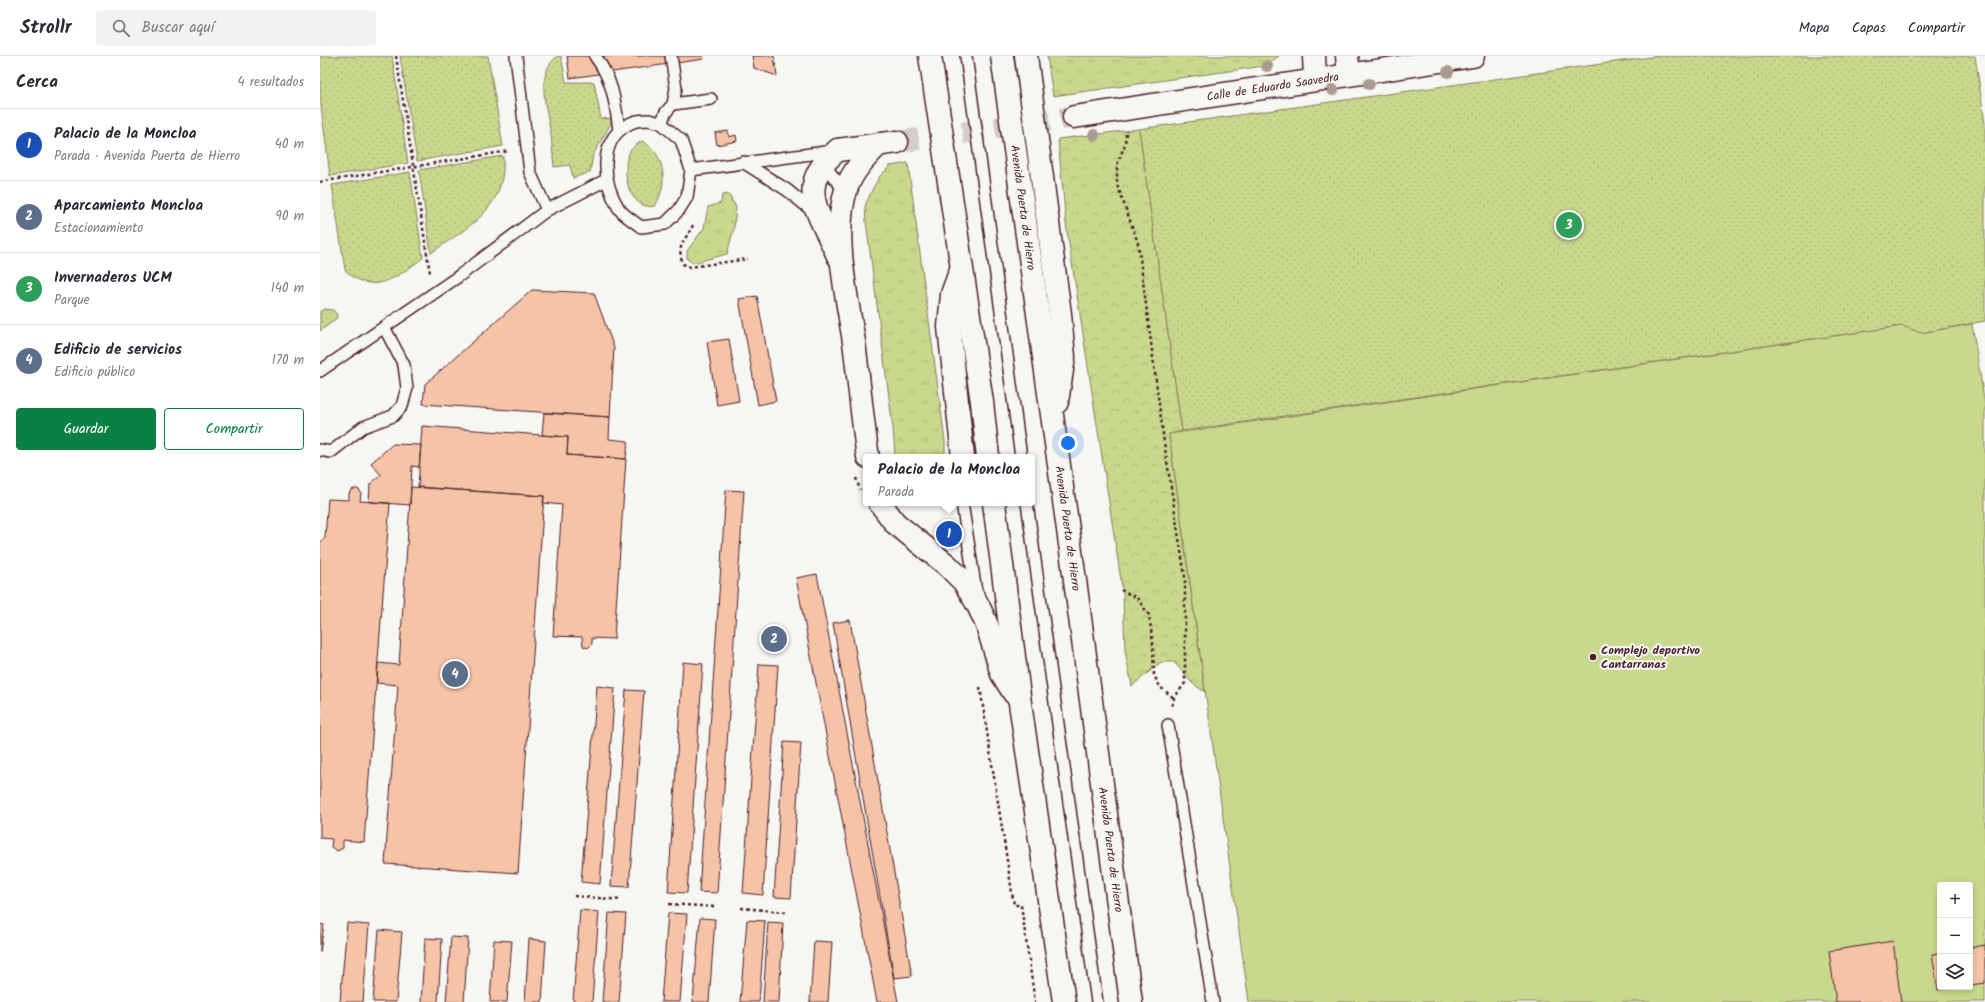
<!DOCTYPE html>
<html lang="es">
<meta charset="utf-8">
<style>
:root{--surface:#fff;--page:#f2f2f3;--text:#2b2b33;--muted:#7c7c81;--line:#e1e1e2;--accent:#0b8043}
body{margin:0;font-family:Kalam,sans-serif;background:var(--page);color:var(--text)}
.controls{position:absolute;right:12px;bottom:12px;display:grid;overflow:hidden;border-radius:4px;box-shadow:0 2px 6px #0003}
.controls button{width:36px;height:36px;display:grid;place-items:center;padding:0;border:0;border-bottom:1px solid var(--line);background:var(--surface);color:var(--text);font:20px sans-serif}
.you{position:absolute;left:748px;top:387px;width:14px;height:14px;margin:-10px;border:3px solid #fff;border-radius:50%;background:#1a73e8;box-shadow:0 0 0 6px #1a73e833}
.badge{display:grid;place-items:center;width:26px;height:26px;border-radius:50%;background:var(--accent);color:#fff;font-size:13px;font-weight:700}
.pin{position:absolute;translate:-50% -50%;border:2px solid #fff;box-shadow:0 1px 4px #0006}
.popup{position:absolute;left:543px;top:398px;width:172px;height:52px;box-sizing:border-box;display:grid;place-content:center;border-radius:4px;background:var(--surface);filter:drop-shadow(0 1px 3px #0005);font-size:13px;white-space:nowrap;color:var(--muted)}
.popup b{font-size:15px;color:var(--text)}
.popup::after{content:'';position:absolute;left:50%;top:100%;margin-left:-8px;border:8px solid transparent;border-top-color:var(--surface)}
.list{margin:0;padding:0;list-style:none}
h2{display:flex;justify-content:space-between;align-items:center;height:52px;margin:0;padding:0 16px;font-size:17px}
h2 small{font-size:13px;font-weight:400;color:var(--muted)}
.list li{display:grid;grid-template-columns:26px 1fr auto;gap:12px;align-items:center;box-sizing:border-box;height:72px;padding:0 16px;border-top:1px solid var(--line)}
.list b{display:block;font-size:15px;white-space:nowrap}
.list p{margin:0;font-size:13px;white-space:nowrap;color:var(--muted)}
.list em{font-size:13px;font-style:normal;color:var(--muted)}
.actions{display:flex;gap:8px;padding:12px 16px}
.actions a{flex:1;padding:9px 0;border:1px solid var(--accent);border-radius:4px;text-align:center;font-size:14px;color:var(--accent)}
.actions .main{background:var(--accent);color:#fff}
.icon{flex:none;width:22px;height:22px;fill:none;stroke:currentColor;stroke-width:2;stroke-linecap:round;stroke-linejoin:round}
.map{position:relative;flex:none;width:1665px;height:946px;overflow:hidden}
header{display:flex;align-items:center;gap:24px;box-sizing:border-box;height:56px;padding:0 20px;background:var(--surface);border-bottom:1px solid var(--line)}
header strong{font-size:19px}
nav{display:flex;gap:22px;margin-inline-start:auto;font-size:14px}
.search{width:280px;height:36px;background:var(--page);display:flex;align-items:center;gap:10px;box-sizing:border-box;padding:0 14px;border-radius:4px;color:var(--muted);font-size:15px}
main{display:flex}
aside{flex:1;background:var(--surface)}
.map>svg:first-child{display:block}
.grass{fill:url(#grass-tufts);stroke:#897c5c}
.forest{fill:url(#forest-crowns);stroke:#897c5c}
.garden{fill:url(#garden-dots);stroke:#897c5c}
.pitch{fill:#c8d98d;stroke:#897c5c;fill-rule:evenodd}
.building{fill:#f5c3a6;stroke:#4a1f2b}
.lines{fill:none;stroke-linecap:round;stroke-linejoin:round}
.secondary-tunnel{stroke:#d4cbca;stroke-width:22;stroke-dasharray:22 11;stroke-linecap:butt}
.lane-casing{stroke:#4a1f2b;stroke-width:14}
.secondary-casing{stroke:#4a1f2b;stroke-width:25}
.highway-casing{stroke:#4a1f2b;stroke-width:25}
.path{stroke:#4a1f2b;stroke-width:2.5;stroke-dasharray:3 3;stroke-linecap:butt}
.lane{stroke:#f6f6f2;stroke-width:11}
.secondary{stroke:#f6f6f2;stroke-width:22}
.highway{stroke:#f6f6f2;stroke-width:22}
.tree{fill:#a99a92}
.poi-dot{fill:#4a1f2b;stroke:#f6f6f2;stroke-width:1.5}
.labels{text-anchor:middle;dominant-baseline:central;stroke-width:4;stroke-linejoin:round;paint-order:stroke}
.street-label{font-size:12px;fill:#4a1f2b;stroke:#f6f6f2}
.poi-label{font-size:12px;font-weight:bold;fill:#4a1f2b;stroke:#f6f6f2;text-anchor:start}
</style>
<header>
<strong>Strollr</strong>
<div class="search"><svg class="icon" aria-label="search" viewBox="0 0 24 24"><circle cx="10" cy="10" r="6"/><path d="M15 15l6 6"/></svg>Buscar aquí</div>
<nav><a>Mapa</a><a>Capas</a><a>Compartir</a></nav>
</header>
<main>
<aside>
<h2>Cerca<small>4 resultados</small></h2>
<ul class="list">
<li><span class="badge" style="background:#1a4fb4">1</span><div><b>Palacio de la Moncloa</b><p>Parada · Avenida Puerta de Hierro</p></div><em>40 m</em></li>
<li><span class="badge" style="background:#5c6f8a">2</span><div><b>Aparcamiento Moncloa</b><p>Estacionamiento</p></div><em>90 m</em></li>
<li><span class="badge" style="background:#2e9e5b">3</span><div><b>Invernaderos UCM</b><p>Parque</p></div><em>140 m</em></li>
<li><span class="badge" style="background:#5c6f8a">4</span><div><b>Edificio de servicios</b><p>Edificio público</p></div><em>170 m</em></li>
</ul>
<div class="actions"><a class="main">Guardar</a><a>Compartir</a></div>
</aside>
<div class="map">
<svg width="1665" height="946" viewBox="0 0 1665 946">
<defs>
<pattern id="grass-tufts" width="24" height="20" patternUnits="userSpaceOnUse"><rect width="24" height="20" fill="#c8d98d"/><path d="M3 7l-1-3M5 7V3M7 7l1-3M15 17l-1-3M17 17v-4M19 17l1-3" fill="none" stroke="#adba7a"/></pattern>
<pattern id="forest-crowns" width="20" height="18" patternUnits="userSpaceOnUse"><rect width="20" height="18" fill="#c8d98d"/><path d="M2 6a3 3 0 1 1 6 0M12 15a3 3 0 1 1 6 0" fill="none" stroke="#adba7a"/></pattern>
<pattern id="garden-dots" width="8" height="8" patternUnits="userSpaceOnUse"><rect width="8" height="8" fill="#c8d98d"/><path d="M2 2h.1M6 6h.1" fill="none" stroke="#adba7a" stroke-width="1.8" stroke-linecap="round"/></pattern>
</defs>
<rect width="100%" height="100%" fill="#f6f6f2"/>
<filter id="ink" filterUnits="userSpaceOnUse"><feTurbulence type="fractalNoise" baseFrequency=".025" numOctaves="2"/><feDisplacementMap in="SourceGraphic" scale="8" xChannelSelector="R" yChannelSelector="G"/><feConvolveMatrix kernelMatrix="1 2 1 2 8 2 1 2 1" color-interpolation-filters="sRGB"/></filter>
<g filter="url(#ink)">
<!-- grass -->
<path class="grass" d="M727,0H959L944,10L733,40Z
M588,107L625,385V396L622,401H576L575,398L573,372L546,165L545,150L553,132L560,120L570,110Z
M408,138L416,151L414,172L407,198L373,207L367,203V195L384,172L388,151L401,147L402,139Z"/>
<!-- forest -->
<path class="forest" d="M819,73L862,375L849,378L885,636L872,627L854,606H841L812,630L805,595L803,537L746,168L738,83Z"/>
<!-- garden -->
<path class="garden" d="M0,0H72L88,107L10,120L0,41Z
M80,0H168L183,90L97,105Z
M238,0H241L246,26H274L281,63L294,62L273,99L270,116L253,122L250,109L234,111C233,100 232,89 231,78C227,54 214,17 238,0Z
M1338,0H1655L1665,67V265L1601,277L1582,270L862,375L819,73Z
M322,85C345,97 349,127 335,150C308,155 300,114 310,95C313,91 317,88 322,85Z
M183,100C187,153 149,170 111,197L99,114Z
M90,116L103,202C78,220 54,242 25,214L12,129Z
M5,253L13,254L16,257L17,262L0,275V255Z"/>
<!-- pitch -->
<path class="pitch" d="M1652,268L1665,349V946H929L849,378L1582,270L1601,277ZM1620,829H1650V931H1620Z"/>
<!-- building -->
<path class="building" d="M247,0H383L384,3L250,22Z
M432,0H454L457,20L434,12Z
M408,75L409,81L416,79L417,85L397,89L395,77Z
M212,234L274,237L294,292L290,361L103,348L105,328Z
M437,240L456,345L438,349L419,243Z
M409,283L419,345L397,349L387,286Z
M224,357L290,361L289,383L308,385L306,403L247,399L248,381L222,379Z
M102,370L248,381L247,399L306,403L294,583L272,582V588L268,592L263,590L262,581L233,580L242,449L223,447L224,440L98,431Z
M73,388L101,389L99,411L92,410L90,449L49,446L50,428L61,419L51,407Z
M91,431L224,440L198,817L65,808L78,629L57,627L58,607L79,609Z
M33,433H38L41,436L40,445L70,447L44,786L23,784V792L17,795L11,791L12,783L0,782V486L5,482L8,443L29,444V437Z
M406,434L424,435L397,837L379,836Z
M497,518L578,946H557L476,522Z
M530,564L592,920L574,922L513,567Z
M363,606L383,608L367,837L348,836Z
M439,608L458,609L443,839L423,837Z
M277,630L295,632L280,828L261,826Z
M306,634L324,635L309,831L291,830Z
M464,686L481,687L471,842L454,841Z
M260,854L279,856L272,946H253Z
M289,857L306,858L299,946H282Z
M348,857L367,858L360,946H341Z
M380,862L395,863L389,946H373Z
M427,864L445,865L439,946H420Z
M448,866L463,867L459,946H443Z
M27,867L49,869L43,946H20Z
M0,868L4,869L0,896Z
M59,874L82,876L76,946H53Z
M131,881L148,882L144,946H126Z
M105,882L122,883L118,946H101Z
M209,883L226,885L222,946H205Z
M174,884L192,885L187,946H170Z
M494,885L512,886L508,946H490Z
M1573,885L1581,946H1516L1509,895Z
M1665,889V927L1650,929V892Z
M1620,897V931H1638L1618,934L1612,898Z"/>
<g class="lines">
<!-- secondary-tunnel -->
<path class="secondary-tunnel" d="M577,86L754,61"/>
<!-- lane casing -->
<g class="lane-casing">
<path id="lane" d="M196,0L210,116L227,154
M275,0C293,24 295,45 299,74
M351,0L356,32L353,48
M646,0L701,401
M329,64L341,67L361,84L371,114L367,141L359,154L345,168L321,171C314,165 302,159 298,151C282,124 278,82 311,67C316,64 323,64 329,64Z
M341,67L346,56L353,48L391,43
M423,106L467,134L496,158
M502,107L526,136
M371,114L513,95
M0,315L139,220L227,154L286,124
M0,394L11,396L43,371L73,360L82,350L87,332L84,309L64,271
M642,447L656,535
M707,447L777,946
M848,669L893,946"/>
</g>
<!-- secondary casing -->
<g class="secondary-casing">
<g id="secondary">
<path d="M994,0L995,23"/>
<path d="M1027,0L1029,18"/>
<path id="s1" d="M754,61L1153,0"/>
<path d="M518,94L577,86"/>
</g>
</g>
<!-- highway casing -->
<g class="highway-casing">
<g id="highway">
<path d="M610,0L662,346L668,401"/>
<path id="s2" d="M682,0L755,524L811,946"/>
<path d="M706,0L740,258L744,301L737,346"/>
<path d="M518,94C473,130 500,158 518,200"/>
<path d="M640,216L632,238L629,271L643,401"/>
<path d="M548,401C542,363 539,324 534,286C527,241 512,179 526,134C532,115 545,102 559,88"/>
<path d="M560,447L575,467L627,509L644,526L658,549L667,569L682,618L694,637"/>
<path d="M674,447L700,647L744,946"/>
</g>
</g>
<!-- path -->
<path class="path" d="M76,0L110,217
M806,77L805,88L797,109V128L818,187L844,386L865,521V627L854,642L852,651
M0,126L189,95
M373,169C365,186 356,188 363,208L370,211L428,203
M536,422L540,434
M801,534L817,542L829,559L833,588L834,619L840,631L854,642
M660,631L694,849H701L715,946
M254,840L301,844
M349,848L396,851
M421,852L466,856"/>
<!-- lane -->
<use href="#lane" class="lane"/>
<!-- secondary -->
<use href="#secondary" class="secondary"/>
<!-- highway -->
<use href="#highway" class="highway"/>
</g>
<!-- trees -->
<g class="tree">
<circle cx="947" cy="10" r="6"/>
<circle cx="1128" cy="16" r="6"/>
<circle cx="1049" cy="28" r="6"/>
<circle cx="1013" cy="34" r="6"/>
<circle cx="774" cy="79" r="6"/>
</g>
</g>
<!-- markers -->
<circle class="poi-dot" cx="1273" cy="601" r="4"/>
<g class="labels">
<!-- street labels -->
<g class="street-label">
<text stroke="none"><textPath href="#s1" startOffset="201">Calle de Eduardo Saavedra</textPath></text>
<text stroke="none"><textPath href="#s2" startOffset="153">Avenida Puerta de Hierro</textPath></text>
<text stroke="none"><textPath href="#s2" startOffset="477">Avenida Puerta de Hierro</textPath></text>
<text stroke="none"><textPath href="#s2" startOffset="801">Avenida Puerta de Hierro</textPath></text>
</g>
<!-- poi labels -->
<g class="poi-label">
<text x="1281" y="594">Complejo deportivo<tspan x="1281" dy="14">Cantarranas</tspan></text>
</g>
</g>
</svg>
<div class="controls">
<button>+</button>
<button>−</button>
<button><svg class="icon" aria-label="layers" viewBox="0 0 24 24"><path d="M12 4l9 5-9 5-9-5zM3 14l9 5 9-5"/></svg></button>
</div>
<div class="you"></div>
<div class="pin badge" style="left:629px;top:478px;background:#1a4fb4">1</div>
<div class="popup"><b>Palacio de la Moncloa</b>Parada</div>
<div class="pin badge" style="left:454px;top:583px;background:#5c6f8a">2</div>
<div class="pin badge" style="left:1249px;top:169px;background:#2e9e5b">3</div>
<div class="pin badge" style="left:135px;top:618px;background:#5c6f8a">4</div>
</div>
</main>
